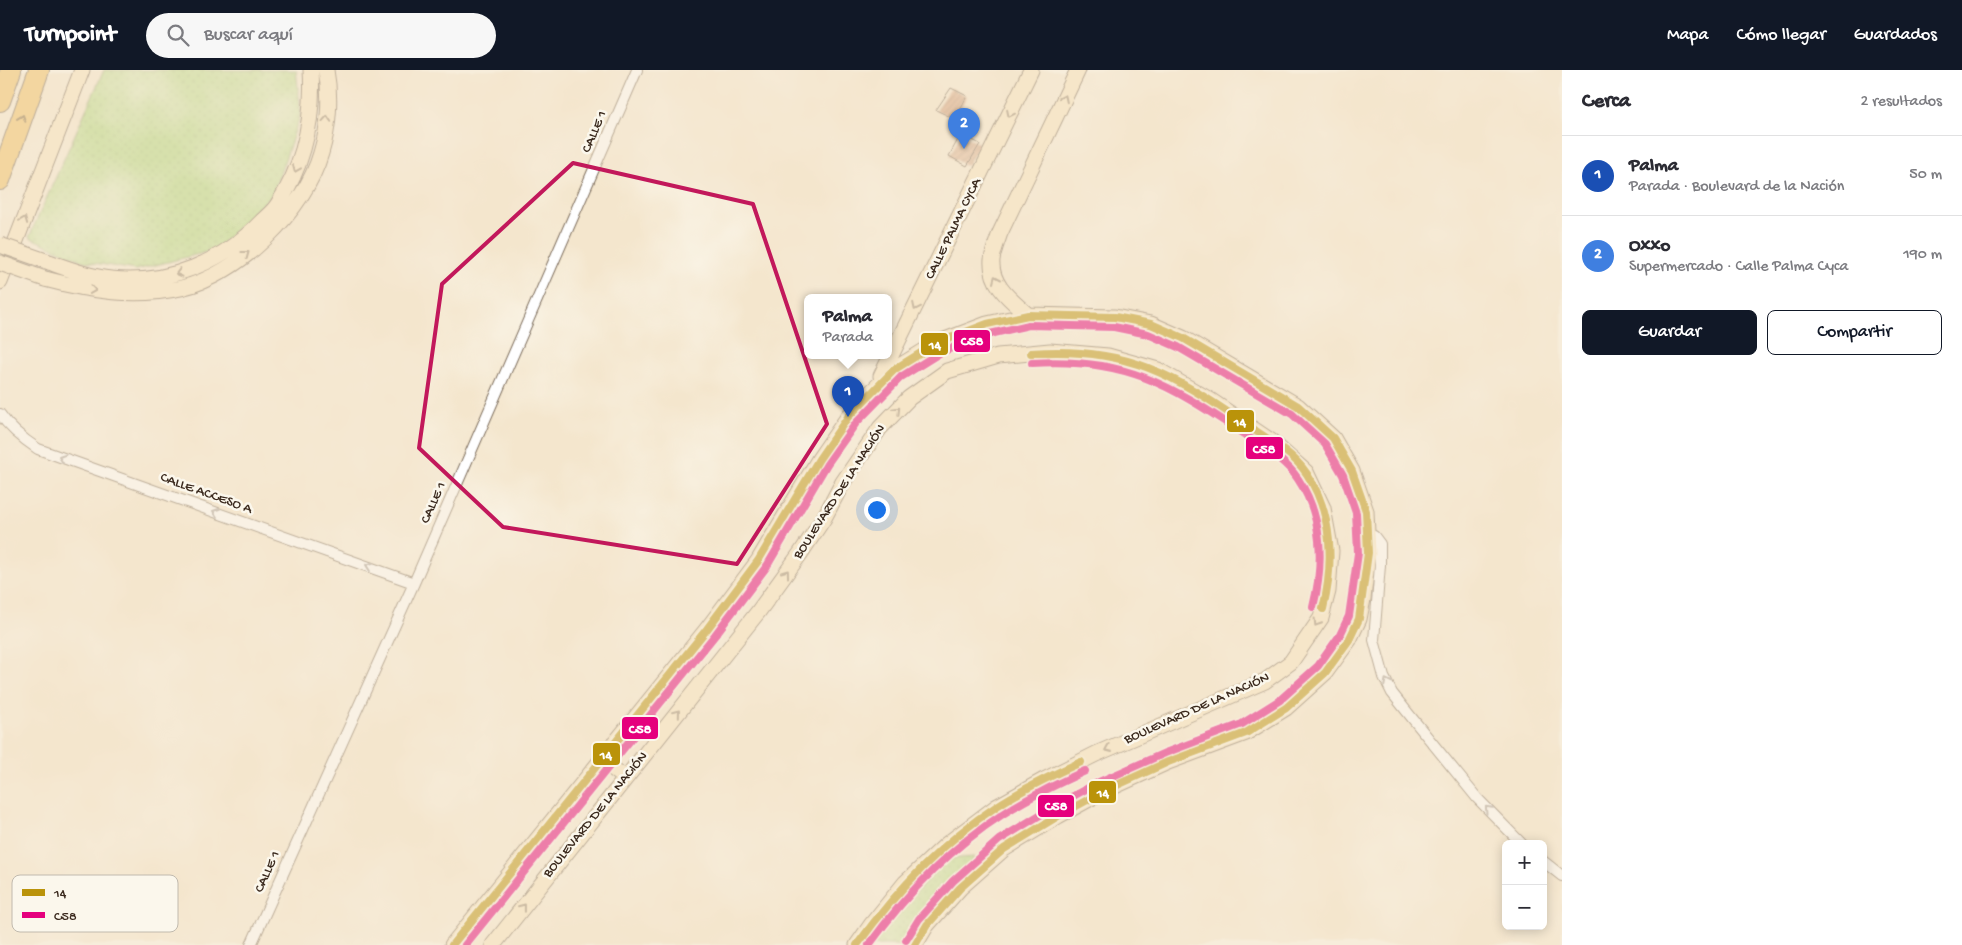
<!DOCTYPE html>
<html lang="es">
<meta charset="utf-8">
<style>
:root{--surface:#fff;--page:#f7f7f7;--text:#2b2b33;--muted:#7c7c81;--line:#e1e1e2;--accent:#111827}
body{margin:0;font-family:"Gochi Hand",sans-serif;background:var(--page);color:var(--text)}
.controls{position:absolute;right:15px;bottom:15px;display:grid;overflow:hidden;border-radius:8px;box-shadow:0 2px 12px #0003}
.controls button{width:45px;height:45px;display:grid;place-items:center;padding:0;border:0;border-bottom:1px solid var(--line);background:var(--surface);color:var(--text);font:25px sans-serif}
.you{position:absolute;left:876px;top:439px;width:18px;height:18px;margin:-12px;border:4px solid #fff;border-radius:50%;background:#1a73e8;box-shadow:0 0 0 8px #1a73e833}
.badge{display:grid;place-items:center;width:32px;height:32px;border-radius:50%;background:var(--accent);color:#fff;font-size:16px;font-weight:700}
.pin{position:absolute;translate:-50% -41px;filter:drop-shadow(0 1px 2px #0008)}
.pin::after{content:'';position:absolute;top:26px;width:18px;height:15px;background:inherit;clip-path:polygon(0 0,100% 0,50% 100%)}
.popup{position:absolute;left:804px;top:224px;width:88px;height:65px;box-sizing:border-box;display:grid;place-content:center;border-radius:8px;background:var(--surface);filter:drop-shadow(0 1px 4px #0005);font-size:16px;white-space:nowrap;color:var(--muted)}
.popup b{font-size:19px;color:var(--text)}
.popup::after{content:'';position:absolute;left:50%;top:100%;margin-left:-10px;border:10px solid transparent;border-top-color:var(--surface)}
.list{margin:0;padding:0;list-style:none}
h2{display:flex;justify-content:space-between;align-items:center;height:65px;margin:0;padding:0 20px;font-size:21px}
h2 small{font-size:16px;font-weight:400;color:var(--muted)}
.list li{display:grid;grid-template-columns:32px 1fr auto;gap:15px;align-items:center;box-sizing:border-box;height:80px;padding:0 20px;border-top:1px solid var(--line)}
.list b{display:block;font-size:19px;white-space:nowrap}
.list p{margin:0;font-size:16px;white-space:nowrap;color:var(--muted)}
.list em{font-size:16px;font-style:normal;color:var(--muted)}
.actions{display:flex;gap:10px;padding:15px 20px}
.actions a{flex:1;padding:11px 0;border:1px solid var(--accent);border-radius:8px;text-align:center;font-size:18px;color:var(--accent)}
.actions .main{background:var(--accent);color:#fff}
.icon{flex:none;width:28px;height:28px;fill:none;stroke:currentColor;stroke-width:2;stroke-linecap:round;stroke-linejoin:round}
.map{position:relative;flex:none;width:1562px;height:875px;overflow:hidden}
header{display:flex;align-items:center;gap:30px;box-sizing:border-box;height:70px;padding:0 25px;background:var(--accent);color:#fff}
header strong{font-size:24px}
nav{display:flex;gap:28px;margin-inline-start:auto;font-size:18px}
.search{width:350px;height:45px;background:var(--page);display:flex;align-items:center;gap:12px;box-sizing:border-box;padding:0 18px;border-radius:28px;color:var(--muted);font-size:19px}
main{display:flex}
aside{flex:1;background:var(--surface)}
.map>svg:first-child{display:block}
.park{fill:url(#park-dots);stroke:#778250}
.building{fill:url(#building-hatch)}
.lines{fill:none;stroke-linecap:round;stroke-linejoin:round}
.street-casing{stroke:#7c6c5b;stroke-width:12}
.secondary-casing{stroke:#7c6c5b;stroke-width:17}
.highway-casing{stroke:#7c6c5b;stroke-width:22}
.street{stroke:#fff;stroke-width:10}
.secondary{stroke:#f9e7c3;stroke-width:15}
.highway{stroke:#f1c369;stroke-width:20}
.secondary-bridge-casing{stroke:#7c6c5b;stroke-width:17;stroke-linecap:butt}
.secondary-bridge{stroke:#f9e7c3;stroke-width:15}
.bus-1-casing{stroke:#fbf7ec;stroke-width:11}
.bus-2-casing{stroke:#fbf7ec;stroke-width:11}
.bus-1{stroke:#ba930a;stroke-width:8}
.bus-2{stroke:#e5007d;stroke-width:8}
.oneway{stroke:#9a8870}
.oneway2{stroke:#8d6f40}
.oneway3{stroke:#a79f9a}
.marked{fill:none;stroke:#c2185b;stroke-width:4;stroke-linejoin:round}
.labels{text-anchor:middle;dominant-baseline:central;stroke-width:5;stroke-linejoin:round;paint-order:stroke}
.street-label{font-size:14px;fill:#3b2a1e;stroke:#fbf7ec}
.key{fill:#fbf7ec;stroke:#c1baae;stroke-width:1}
.key-label{font-size:14px;fill:#3b2a1e}
.line-badge{stroke:#fbf7ec;stroke-width:2}
.badge-label{font-size:14px;text-anchor:middle;font-weight:bold;fill:#fff}
</style>
<header>
<strong>Turnpoint</strong>
<div class="search"><svg class="icon" aria-label="search" viewBox="0 0 24 24"><circle cx="10" cy="10" r="6"/><path d="M15 15l6 6"/></svg>Buscar aquí</div>
<nav><a>Mapa</a><a>Cómo llegar</a><a>Guardados</a></nav>
</header>
<main>
<div class="map">
<svg width="1562" height="875" viewBox="0 0 1562 875">
<defs>
<pattern id="park-dots" width="8" height="8" patternUnits="userSpaceOnUse" patternTransform="scale(1.25)"><rect width="8" height="8" fill="#b3da83"/><path d="M2 2h.1M6 6h.1" fill="none" stroke="#9bbb71" stroke-width="1.8" stroke-linecap="round"/></pattern>
<pattern id="building-hatch" width="6" height="6" patternUnits="userSpaceOnUse" patternTransform="scale(1.25)"><rect width="6" height="6" fill="#d7a37f"/><path d="M-1 1l2-2M0 6l6-6M5 7l2-2" fill="none" stroke="#b08567"/></pattern>
</defs>
<rect width="100%" height="100%" fill="#fbf7ec"/>
<filter id="ink" filterUnits="userSpaceOnUse"><feTurbulence type="fractalNoise" baseFrequency=".02" numOctaves="2"/><feDisplacementMap in="SourceGraphic" scale="10" xChannelSelector="R" yChannelSelector="G"/><feConvolveMatrix kernelMatrix="1 2 1 2 8 2 1 2 1" color-interpolation-filters="sRGB"/></filter>
<filter id="wash" filterUnits="userSpaceOnUse"><feTurbulence type="fractalNoise" baseFrequency=".0096" numOctaves="4" result="noise"/><feDisplacementMap in="SourceGraphic" scale="20" xChannelSelector="R" yChannelSelector="G"/><feGaussianBlur stdDeviation="1.12" result="paint"/><feColorMatrix in="noise" values="0 0 0 0 0 0 0 0 0 0 0 0 0 0 0 0 0 1.4 0 .05"/><feComposite in="paint" operator="in"/></filter>
<g filter="url(#wash)">
<rect width="100%" height="100%" fill="#f4e6cd"/>
<!-- park -->
<path class="park" d="M104,0H296L301,43L273,124L215,180L136,200L82,191L29,167Z
M975,787L913,875H870L874,867L948,789Z"/>
<g id="blocks">
<!-- building -->
<path class="building" d="M951,18L967,26L955,49L936,40Z
M961,64L980,74L967,96L949,86Z"/>
</g>
</g>
<g filter="url(#ink)">
<use href="#blocks" fill-opacity="0" stroke="#7c6c5b" stroke-width="1"/>
<g class="lines">
<!-- street casing -->
<g class="street-casing">
<path id="street" d="M0,344C10,359 23,369 38,379L414,513
M1367,463L1374,466L1380,474V495L1374,570L1384,607L1392,623L1412,648L1477,728L1522,774
M1543,791L1562,806
M251,875L414,513L637,0"/>
</g>
<!-- secondary casing -->
<g class="secondary-casing">
<path id="secondary" d="M49,192C69,199 90,207 111,209C169,215 223,192 262,151C267,146 274,141 278,134C304,94 314,48 311,0
M45,209C90,221 135,228 181,218C239,205 305,140 321,83C329,57 331,26 326,0
M0,212L82,0
M1028,245C1011,230 990,215 992,190C993,181 997,172 1000,163L1078,0
M881,306L1031,0
M602,690L625,708
M452,875L707,559L758,491L819,389L848,347L867,326L895,299L937,273L987,254L1028,245L1115,247L1151,254L1183,268L1298,336L1333,368L1352,401L1366,441L1368,483L1363,529L1359,549L1349,570L1325,603L1286,638L1246,663L1168,692L1104,721L1058,746L1004,779L960,818L927,855L915,875
M493,875L758,542L800,484L824,448L843,412L880,358L909,328L947,301L998,286L1050,281L1108,286L1158,300L1210,330L1271,371L1306,402L1323,438L1331,481L1328,521L1321,548L1291,592L1265,611L1096,684L1044,710L996,737L947,774L905,813L871,855L857,875"/>
</g>
<!-- highway casing -->
<g class="highway-casing">
<path id="highway" d="M0,31L11,0
M0,110L39,0"/>
</g>
<!-- street -->
<use href="#street" class="street"/>
<!-- secondary -->
<use href="#secondary" class="secondary"/>
<!-- highway -->
<use href="#highway" class="highway"/>
<!-- secondary-bridge casing -->
<g class="secondary-bridge-casing">
<path id="secondary-bridge" d="M0,175L49,192
M0,193L45,209"/>
</g>
<!-- secondary-bridge -->
<use href="#secondary-bridge" class="secondary-bridge"/>
<!-- bus-1 casing -->
<g class="bus-1-casing">
<path id="bus-1" d="M1031,283C1126,276 1173,304 1248,356C1268,369 1293,383 1307,404C1333,444 1334,494 1323,539
M452,875L707,559L758,491L819,389L848,347L895,299L937,273L987,254L1028,245L1115,247L1151,254L1183,268L1298,336L1333,368L1352,401L1366,441L1368,483L1359,549L1349,570L1325,603L1286,638L1246,663L1168,692L1104,721L1058,746L1004,779L960,818L927,855L915,875
M857,875C896,821 941,773 997,736C1023,719 1052,705 1081,692"/>
</g>
<!-- bus-2 casing -->
<g class="bus-2-casing">
<path id="bus-2" d="M1032,293C1124,287 1169,314 1242,363C1261,376 1285,389 1298,409C1323,446 1324,494 1313,537
M465,875L715,565L767,496L827,394L856,353L901,307L941,282L990,264L1029,255L1114,257L1148,264L1178,277L1292,344L1325,374L1343,405L1356,443L1358,483L1349,546L1340,565L1318,596L1280,630L1242,654L1165,683L1099,712L1053,737L999,770L953,811L919,849L906,870
M869,875C906,824 950,778 1003,744C1029,727 1057,714 1085,701"/>
</g>
<!-- bus-1 -->
<use href="#bus-1" class="bus-1"/>
<!-- bus-2 -->
<use href="#bus-2" class="bus-2"/>
</g>
<!-- one-way arrows -->
<defs><path id="oneway-chevron" d="M-2-3.5L2.5 0L-2 3.5" fill="none" stroke-width="1.6" stroke-linecap="round" stroke-linejoin="round" transform="scale(1.25)"/></defs>
<g class="oneway">
<use href="#oneway-chevron" transform="translate(1064 28) rotate(-64)"/>
<use href="#oneway-chevron" transform="translate(1010 44) rotate(116)"/>
<use href="#oneway-chevron" transform="translate(327 49) rotate(-86)"/>
<use href="#oneway-chevron" transform="translate(296 99) rotate(113)"/>
<use href="#oneway-chevron" transform="translate(24 150) rotate(-69)"/>
<use href="#oneway-chevron" transform="translate(246 184) rotate(-37)"/>
<use href="#oneway-chevron" transform="translate(179 203) rotate(166)"/>
<use href="#oneway-chevron" transform="translate(996 209) rotate(-114)"/>
<use href="#oneway-chevron" transform="translate(93 220) rotate(8)"/>
<use href="#oneway-chevron" transform="translate(916 237) rotate(116)"/>
<use href="#oneway-chevron" transform="translate(897 340) rotate(-45)"/>
<use href="#oneway-chevron" transform="translate(786 503) rotate(-54)"/>
<use href="#oneway-chevron" transform="translate(1317 553) rotate(122)"/>
<use href="#oneway-chevron" transform="translate(677 643) rotate(-51)"/>
<use href="#oneway-chevron" transform="translate(1108 679) rotate(157)"/>
<use href="#oneway-chevron" transform="translate(523 837) rotate(-52)"/>
</g>
<use class="oneway2" href="#oneway-chevron" transform="translate(22 48) rotate(-71)"/>
<g class="oneway3">
<use href="#oneway-chevron" transform="translate(62 388) rotate(-161)"/>
<use href="#oneway-chevron" transform="translate(216 442) rotate(-160)"/>
<use href="#oneway-chevron" transform="translate(369 496) rotate(-160)"/>
<use href="#oneway-chevron" transform="translate(1387 612) rotate(-117)"/>
<use href="#oneway-chevron" transform="translate(1488 739) rotate(-133)"/>
</g>
</g>
<!-- marked area -->
<path d="M0 0H1562V875H0ZM573,93L753,134L827,354L737,494L503,457L419,378L442,214Z" fill="#f4e6cd" fill-opacity=".55" fill-rule="evenodd"/>
<path class="marked" d="M573,93L753,134L827,354L737,494L503,457L419,378L442,214Z"/>
<g class="labels">
<!-- street labels -->
<g class="street-label">
<text transform="translate(595 62) rotate(-67)">CALLE 1</text>
<text transform="translate(954 159) rotate(-64)">CALLE PALMA CYCA</text>
<text transform="translate(840 422) rotate(-57)">BOULEVARD DE LA NACIÓN</text>
<text transform="translate(206 424) rotate(20)">CALLE ACCESO A</text>
<text transform="translate(434 433) rotate(-66)">CALLE 1</text>
<text transform="translate(1197 639) rotate(-24)">BOULEVARD DE LA NACIÓN</text>
<text transform="translate(596 745) rotate(-51)">BOULEVARD DE LA NACIÓN</text>
<text transform="translate(268 802) rotate(-66)">CALLE 1</text>
</g>
</g>
<!-- legend -->
<rect x="12" y="805" width="166" height="57" rx="8" class="key"/>
<rect x="22" y="819" width="23" height="7" fill="#ba930a"/>
<rect x="22" y="842" width="23" height="6" fill="#e5007d"/>
<g class="key-label">
<text x="54" y="827">14</text>
<text x="54" y="850">C58</text>
</g>
<g class="line-badge">
<rect x="953" y="259" width="38" height="24" rx="5" fill="#e5007d"/>
<rect x="920" y="262" width="29" height="24" rx="5" fill="#ba930a"/>
<rect x="1226" y="339" width="29" height="24" rx="5" fill="#ba930a"/>
<rect x="1245" y="366" width="39" height="24" rx="5" fill="#e5007d"/>
<rect x="621" y="646" width="38" height="24" rx="5" fill="#e5007d"/>
<rect x="592" y="672" width="29" height="24" rx="5" fill="#ba930a"/>
<rect x="1088" y="710" width="29" height="24" rx="5" fill="#ba930a"/>
<rect x="1037" y="724" width="38" height="24" rx="5" fill="#e5007d"/>
</g>
<g class="badge-label">
<text x="972" y="275">C58</text>
<text x="935" y="279">14</text>
<text x="1240" y="356">14</text>
<text x="1264" y="383">C58</text>
<text x="640" y="663">C58</text>
<text x="606" y="689">14</text>
<text x="1103" y="727">14</text>
<text x="1056" y="740">C58</text>
</g>
</svg>
<div class="controls">
<button>+</button>
<button>−</button>
</div>
<div class="you"></div>
<div class="pin badge" style="left:848px;top:347px;background:#1a4fb4">1</div>
<div class="popup"><b>Palma</b>Parada</div>
<div class="pin badge" style="left:964px;top:79px;background:#3f7fe0">2</div>
</div>
<aside>
<h2>Cerca<small>2 resultados</small></h2>
<ul class="list">
<li><span class="badge" style="background:#1a4fb4">1</span><div><b>Palma</b><p>Parada · Boulevard de la Nación</p></div><em>50 m</em></li>
<li><span class="badge" style="background:#3f7fe0">2</span><div><b>Oxxo</b><p>Supermercado · Calle Palma Cyca</p></div><em>190 m</em></li>
</ul>
<div class="actions"><a class="main">Guardar</a><a>Compartir</a></div>
</aside>
</main>
